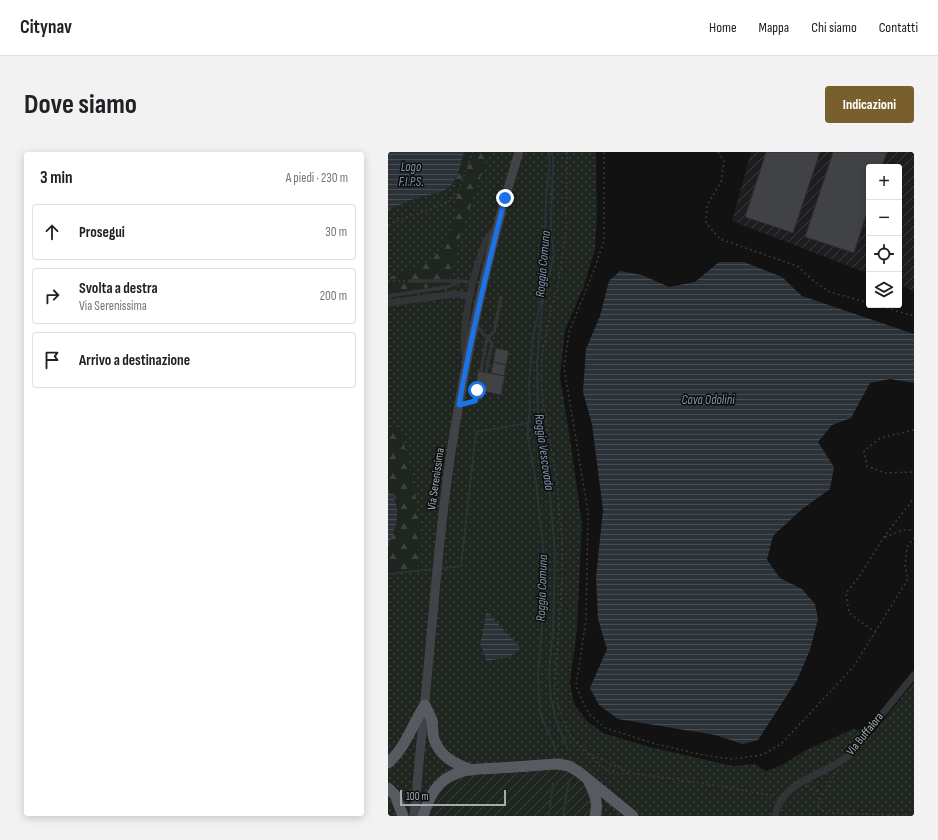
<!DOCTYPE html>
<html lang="it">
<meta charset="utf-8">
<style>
:root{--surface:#fff;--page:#f2f2f2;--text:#202124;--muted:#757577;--line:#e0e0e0;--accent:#795f2d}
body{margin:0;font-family:"Sofia Sans Condensed",sans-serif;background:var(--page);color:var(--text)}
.controls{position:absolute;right:12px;top:12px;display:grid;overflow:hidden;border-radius:4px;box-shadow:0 2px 10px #0003}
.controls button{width:36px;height:36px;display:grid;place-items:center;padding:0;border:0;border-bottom:1px solid var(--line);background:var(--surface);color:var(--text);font:20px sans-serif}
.scale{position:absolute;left:12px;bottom:10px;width:106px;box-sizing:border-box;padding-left:4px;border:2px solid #a4a9b3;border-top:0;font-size:11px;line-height:14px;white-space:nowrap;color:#a4a9b3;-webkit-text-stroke:3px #0d0d0e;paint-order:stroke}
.stop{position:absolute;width:12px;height:12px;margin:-9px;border:3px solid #1a73e8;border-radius:50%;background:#fff}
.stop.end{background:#1a73e8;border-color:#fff;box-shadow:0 1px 4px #0008}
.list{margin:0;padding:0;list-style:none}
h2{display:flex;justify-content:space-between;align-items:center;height:52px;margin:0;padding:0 16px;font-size:17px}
h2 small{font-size:13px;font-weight:400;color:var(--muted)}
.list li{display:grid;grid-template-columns:26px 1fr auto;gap:12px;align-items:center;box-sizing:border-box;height:56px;margin:0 8px 8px;padding:0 8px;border:1px solid var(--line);border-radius:4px}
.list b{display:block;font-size:15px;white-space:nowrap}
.list p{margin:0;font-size:13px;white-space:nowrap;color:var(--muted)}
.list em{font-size:13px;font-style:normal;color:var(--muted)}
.icon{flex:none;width:22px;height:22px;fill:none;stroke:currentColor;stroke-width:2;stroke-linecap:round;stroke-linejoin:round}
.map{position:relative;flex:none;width:526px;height:664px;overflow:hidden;border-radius:4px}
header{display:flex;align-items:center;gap:24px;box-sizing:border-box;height:56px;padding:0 20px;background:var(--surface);border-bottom:1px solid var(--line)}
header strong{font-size:19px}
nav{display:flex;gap:22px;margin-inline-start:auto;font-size:14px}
.intro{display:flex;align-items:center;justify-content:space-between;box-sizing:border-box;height:96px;padding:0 24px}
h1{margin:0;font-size:28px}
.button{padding:10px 18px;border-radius:4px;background:var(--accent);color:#fff;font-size:14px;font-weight:700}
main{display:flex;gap:24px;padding:0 24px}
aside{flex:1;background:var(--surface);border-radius:4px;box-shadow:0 2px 10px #0003}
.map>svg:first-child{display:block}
.industrial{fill:url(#industrial-furrows)}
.grass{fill:url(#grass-dots)}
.forest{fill:url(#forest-firs)}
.garden{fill:url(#garden-furrows)}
.water{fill:url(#water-rules)}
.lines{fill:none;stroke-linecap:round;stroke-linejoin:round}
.stream{stroke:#2b3238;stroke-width:2}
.building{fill:#414246;stroke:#2c2c2f}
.path{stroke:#393b3f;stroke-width:1.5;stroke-dasharray:2 3;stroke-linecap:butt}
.service{stroke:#333438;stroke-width:3.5}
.minor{stroke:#333438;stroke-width:7}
.secondary{stroke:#414348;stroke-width:9}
.trunk{stroke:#575a60;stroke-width:11}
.route{stroke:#1a73e8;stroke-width:5}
.labels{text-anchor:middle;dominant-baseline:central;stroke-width:3;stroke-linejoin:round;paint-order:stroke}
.street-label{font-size:12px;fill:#a4a9b3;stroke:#0d0d0e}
.water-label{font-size:13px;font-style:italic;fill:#7d96ac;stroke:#0d0d0e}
</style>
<header>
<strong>Citynav</strong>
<nav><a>Home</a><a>Mappa</a><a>Chi siamo</a><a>Contatti</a></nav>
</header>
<div class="intro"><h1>Dove siamo</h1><a class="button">Indicazioni</a></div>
<main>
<aside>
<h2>3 min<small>A piedi · 230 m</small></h2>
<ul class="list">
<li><svg class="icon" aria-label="ahead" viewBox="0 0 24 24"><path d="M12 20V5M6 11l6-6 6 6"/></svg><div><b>Prosegui</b></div><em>30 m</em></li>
<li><svg class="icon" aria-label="right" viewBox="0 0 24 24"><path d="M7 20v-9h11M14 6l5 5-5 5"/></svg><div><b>Svolta a destra</b><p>Via Serenissima</p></div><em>200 m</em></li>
<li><svg class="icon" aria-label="arrive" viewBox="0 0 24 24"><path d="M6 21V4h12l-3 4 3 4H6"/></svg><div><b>Arrivo a destinazione</b></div></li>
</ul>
</aside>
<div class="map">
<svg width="526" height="664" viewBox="0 0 526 664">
<defs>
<pattern id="industrial-furrows" width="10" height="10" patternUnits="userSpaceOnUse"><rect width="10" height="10" fill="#1e1e20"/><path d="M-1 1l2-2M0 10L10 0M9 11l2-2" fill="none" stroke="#3c3c3e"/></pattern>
<pattern id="grass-dots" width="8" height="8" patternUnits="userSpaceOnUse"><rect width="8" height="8" fill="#1e261f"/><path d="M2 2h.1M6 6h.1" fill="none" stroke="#3c433d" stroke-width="1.8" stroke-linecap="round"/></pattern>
<pattern id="forest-firs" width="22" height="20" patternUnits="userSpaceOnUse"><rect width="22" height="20" fill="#1e261f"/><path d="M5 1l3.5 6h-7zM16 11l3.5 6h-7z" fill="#3c433d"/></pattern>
<pattern id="garden-furrows" width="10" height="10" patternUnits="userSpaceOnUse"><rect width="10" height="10" fill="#1e261f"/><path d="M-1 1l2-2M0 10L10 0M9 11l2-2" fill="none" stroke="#3c433d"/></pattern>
<pattern id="water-rules" width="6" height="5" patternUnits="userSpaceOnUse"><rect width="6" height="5" fill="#2b3238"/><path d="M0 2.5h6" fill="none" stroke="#474d52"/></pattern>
</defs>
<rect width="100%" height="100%" fill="#121213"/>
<!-- industrial -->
<path class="industrial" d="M363,0H526V139L511,133V15H481V122L344,69Z"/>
<!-- grass -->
<path class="grass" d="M0,0H208L209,62L207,98L195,136L177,178L172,225L183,293L194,372L189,477L182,530L186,552L198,568L215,581L258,594L314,607L345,614L367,612L378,619L394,613L418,598L465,577L485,581L526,530V664H0Z"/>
<!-- forest -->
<path class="forest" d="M76,0H101L71,88L64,125L55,133L0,141V126L36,112L53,97L68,68L67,28Z
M12,275L26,334L31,367L30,420L25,419L0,420V395L9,370L7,347L0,337V276Z"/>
<!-- garden -->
<path class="garden" d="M171,617C175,618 180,618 184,620C200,628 203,648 200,664H40L48,643L59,632L71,625L87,621Z"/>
<!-- water -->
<path class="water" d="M0,0H76C73,9 72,19 67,27C60,43 43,41 29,46C19,49 10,54 0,58Z
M331,110H356L394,125L414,144L526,182V231L502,227L482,231L463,266L444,273L430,290L446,315L442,337L413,358L385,384L379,408L392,426L414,437L427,452L430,467L422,498L409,528L370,588L355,592L327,583L230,567L211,553L202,536L219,497L210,467L208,426L215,358L204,272L195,240L198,197L212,164L221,129L232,119L254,123L281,135L307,130Z
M0,337C16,358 8,374 0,395Z
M98,459L133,496L121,505L99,509L92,492L96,475Z"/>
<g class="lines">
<!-- stream -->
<path class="stream" d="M160,0L162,10L158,45L157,83L159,97L154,144L145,185L141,231L142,258L140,271V287L148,330L155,395L153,431L154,474L150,524L152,561L168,598
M164,0L165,8L163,80L166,103L154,153L149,211L150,267L162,343L167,401L165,477L161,522L163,547L168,568L180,598
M51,417L73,414L88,280L140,271
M0,422L47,417
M161,664L165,631
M175,664L181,628"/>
</g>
<!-- building -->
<path class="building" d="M378,0H432L405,81L357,65Z
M445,0H499L494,15H481V54L466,101L417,85Z
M108,196L121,199L118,213L105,210Z
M105,210L118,213L116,224L103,221Z
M90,219L117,224L113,243L87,237Z"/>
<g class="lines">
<!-- path -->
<path class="path" d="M179,0L178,78L170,133L163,157L154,203L153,225L155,248L169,330L174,391V424L171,477L168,508L167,542L174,567L184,587L199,601L243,621L326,633L388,644
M216,0V89L206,118L181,180L176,215L200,360L198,468L188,534L194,548L201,562L217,576L268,592L315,603L344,607L374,603L393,592L443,539L466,514L487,480L461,461L458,441L471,425L496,385L526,346
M330,0L336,9L333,30L319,53L318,71L332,87L409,114L427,130L442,140L481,151
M0,73L13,67L43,57L60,50L69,42L85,0
M0,129H17
M489,153L526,164
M526,278L492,286L476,299L479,314L497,321L523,320L526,321
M497,385L515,378H526
M487,480L520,427L517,414L519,395L526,386
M200,602C212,615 223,624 242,621
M448,620L432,648L430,652L431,656L437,660L521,664
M419,634L434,642"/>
<!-- service -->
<path class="service" d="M21,129H74L85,131
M0,144L59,135L74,129
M88,173L99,186L93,219
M98,220L104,191L99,186L106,180L113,145
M87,249L92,247L94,239
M72,253L87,249L89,238"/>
<!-- minor -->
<path class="minor" d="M0,151L67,142L82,144
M78,209C71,178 86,118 98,89C101,83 105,79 109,74
M387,664C394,627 437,624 461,603L526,523"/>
<!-- secondary -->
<path class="secondary" d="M26,664C31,608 37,552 42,495C48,430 53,365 63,300C79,199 100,98 131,0"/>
<!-- trunk -->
<path class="trunk" d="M37,553C39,558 42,563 44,568C45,574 44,581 46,587C52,605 67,612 84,618
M0,611C18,595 24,573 37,553
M200,628C206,640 211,651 207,664
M0,636L7,643L15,664
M35,664C40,647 48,630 65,623C79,616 96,617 111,616C131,615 150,613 170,612L181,614L191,620L245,664"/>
</g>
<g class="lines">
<!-- route -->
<path class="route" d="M89,238L87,249L71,253C83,183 100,114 117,46"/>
</g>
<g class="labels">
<!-- street labels -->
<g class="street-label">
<text transform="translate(48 327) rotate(-82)">Via Serenissima</text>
<text transform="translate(477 582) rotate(-51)">Via Buffalora</text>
</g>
<!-- water labels -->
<g class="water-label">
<text x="23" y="15">Lago<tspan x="23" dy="15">F.I.P.S.</tspan></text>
<text transform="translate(155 112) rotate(-85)">Roggia Comuna</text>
<text x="320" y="248">Cava Odolini</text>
<text transform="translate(156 300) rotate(82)">Roggia Vescovada</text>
<text transform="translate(154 436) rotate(-88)">Roggia Comuna</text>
</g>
</g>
</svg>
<div class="controls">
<button>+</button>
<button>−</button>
<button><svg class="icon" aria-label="locate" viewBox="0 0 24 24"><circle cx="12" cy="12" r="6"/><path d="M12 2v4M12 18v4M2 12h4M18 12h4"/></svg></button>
<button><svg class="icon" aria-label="layers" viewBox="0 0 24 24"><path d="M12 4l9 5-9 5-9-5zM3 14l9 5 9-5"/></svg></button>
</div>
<div class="scale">100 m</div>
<div class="stop" style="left:89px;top:238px"></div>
<div class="stop end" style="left:117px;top:46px"></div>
</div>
</main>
